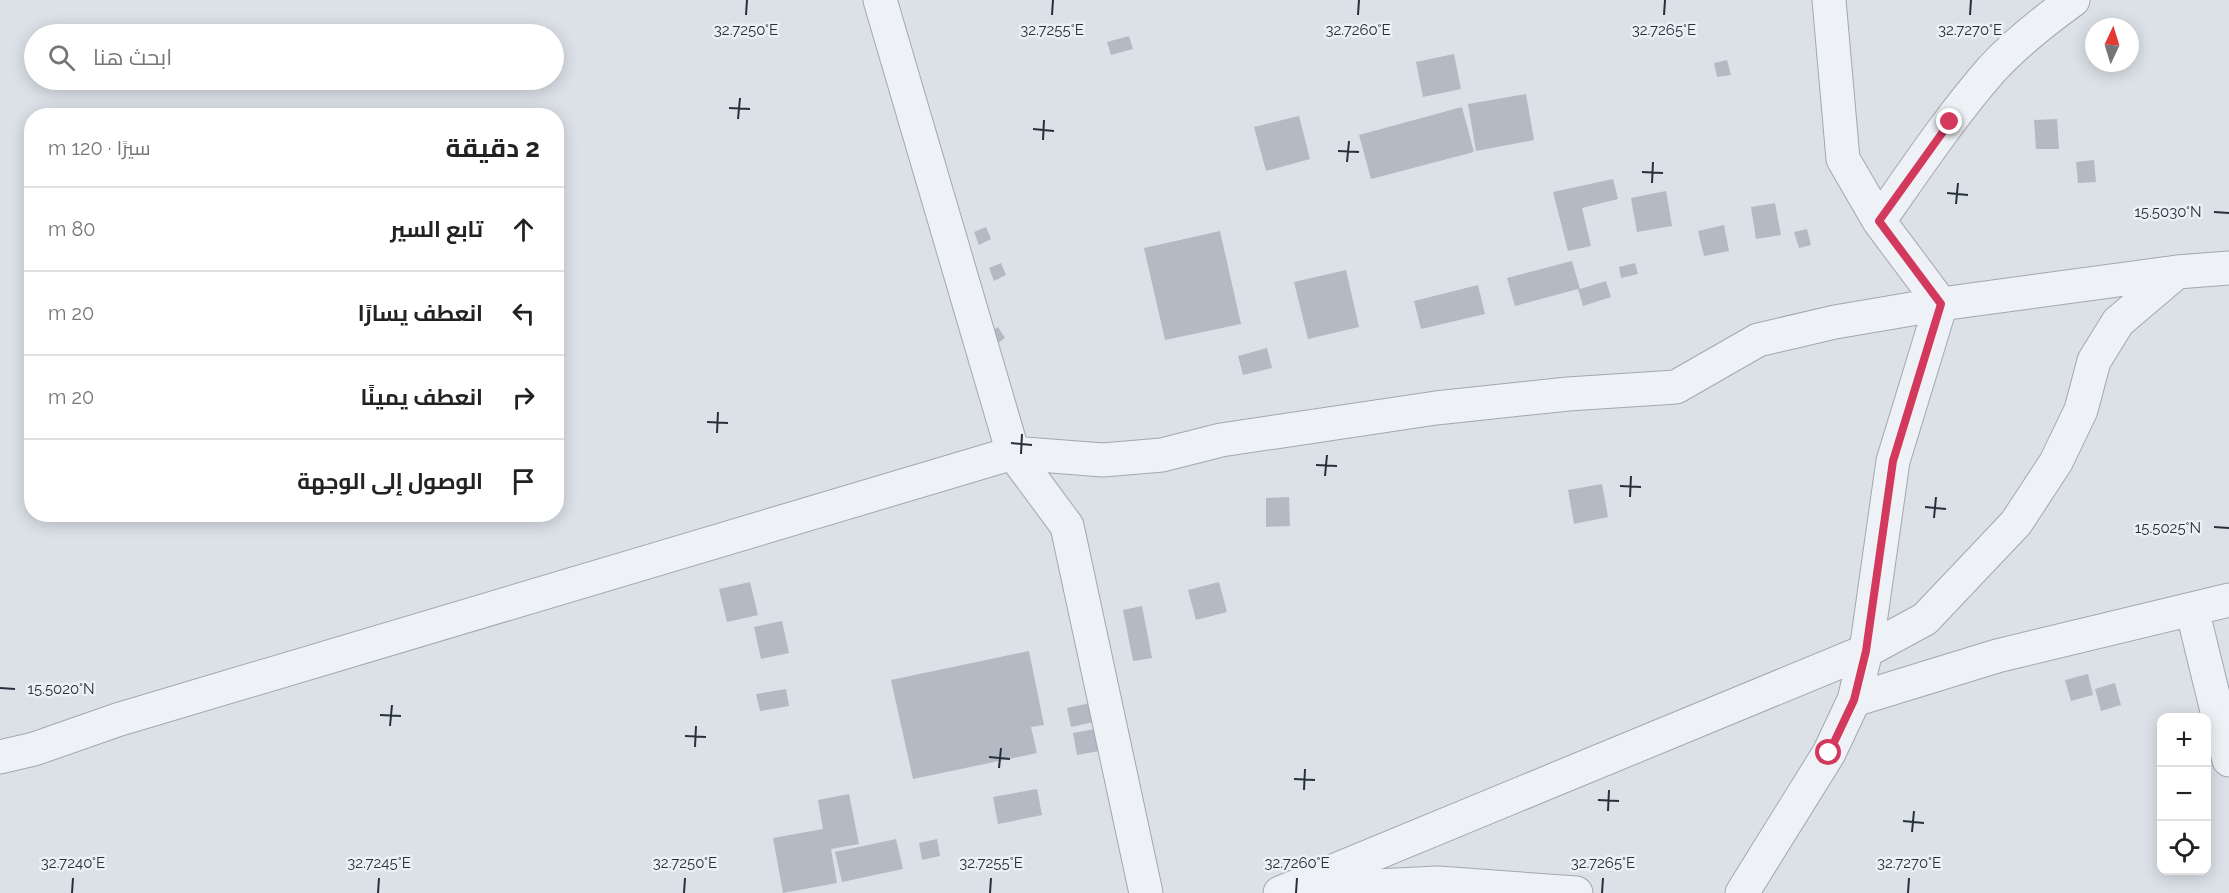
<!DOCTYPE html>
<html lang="ar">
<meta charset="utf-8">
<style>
:root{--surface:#fff;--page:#f6f6f6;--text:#222;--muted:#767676;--line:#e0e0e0}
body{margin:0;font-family:Raleway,Cairo,sans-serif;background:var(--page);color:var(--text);direction:rtl}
.controls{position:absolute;right:18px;bottom:18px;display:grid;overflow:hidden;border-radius:12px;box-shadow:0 3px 15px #0003}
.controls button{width:54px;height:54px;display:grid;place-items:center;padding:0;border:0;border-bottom:2px solid var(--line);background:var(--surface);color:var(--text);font:30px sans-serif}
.compass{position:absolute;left:2085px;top:18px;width:54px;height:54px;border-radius:50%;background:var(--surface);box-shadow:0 3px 15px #0003;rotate:4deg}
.stop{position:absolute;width:18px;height:18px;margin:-14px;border:4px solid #d3395d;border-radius:50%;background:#fff}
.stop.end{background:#d3395d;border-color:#fff;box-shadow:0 2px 6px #0008}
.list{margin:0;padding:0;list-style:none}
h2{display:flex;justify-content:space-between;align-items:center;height:78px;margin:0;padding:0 24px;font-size:26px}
h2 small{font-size:20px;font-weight:400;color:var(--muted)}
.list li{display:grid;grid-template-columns:39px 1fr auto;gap:18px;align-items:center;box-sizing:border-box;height:84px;padding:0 24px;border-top:2px solid var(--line)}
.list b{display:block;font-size:22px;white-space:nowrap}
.list em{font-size:20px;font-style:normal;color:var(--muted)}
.icon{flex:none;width:33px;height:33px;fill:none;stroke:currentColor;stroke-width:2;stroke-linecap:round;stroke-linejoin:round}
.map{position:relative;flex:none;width:2229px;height:893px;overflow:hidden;direction:ltr}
.search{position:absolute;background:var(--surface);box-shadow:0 3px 15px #0003;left:24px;top:24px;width:540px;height:66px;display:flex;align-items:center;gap:15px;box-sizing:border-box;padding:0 21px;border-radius:33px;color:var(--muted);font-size:22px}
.panel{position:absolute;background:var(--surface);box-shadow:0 3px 15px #0003;left:24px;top:108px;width:540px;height:414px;border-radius:24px;direction:rtl}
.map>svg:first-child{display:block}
.building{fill:#b3bac3}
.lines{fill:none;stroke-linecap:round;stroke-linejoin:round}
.minor-casing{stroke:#a1a8b1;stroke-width:35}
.minor{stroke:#eef1f5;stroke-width:33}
.route{stroke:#d3395d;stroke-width:8}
.ticks{fill:none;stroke:#25303d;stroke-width:2}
.ticks-label{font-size:15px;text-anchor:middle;fill:#25303d;stroke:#ebf0f4;stroke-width:5;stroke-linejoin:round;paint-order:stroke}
</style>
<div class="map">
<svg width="2229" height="893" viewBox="0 0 2229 893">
<rect width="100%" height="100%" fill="#dbe1e7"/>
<!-- building -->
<path class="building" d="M1129,36L1133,49L1111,55L1107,42Z
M1454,54L1461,89L1423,97L1416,62Z
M1727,60L1731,75L1717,77L1714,63Z
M1526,94L1534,140L1476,151L1468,104Z
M1462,107L1474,152L1371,179L1359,135Z
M1299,116L1310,159L1266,171L1254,127Z
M2057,119L2059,149H2036L2034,120Z
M2094,160L2096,182L2078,183L2076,162Z
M1613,179L1618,199L1582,208L1591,246L1568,251L1553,192Z
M1666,191L1672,226L1637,232L1631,198Z
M1775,203L1781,235L1756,239L1751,207Z
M1724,225L1729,251L1704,256L1698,231Z
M986,227L991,239L979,245L974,232Z
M1807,229L1811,245L1799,248L1794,232Z
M1220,231L1241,324L1165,340L1144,248Z
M1572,261L1580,289L1606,281L1611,297L1583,306L1578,289L1515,306L1507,278Z
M1001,263L1006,275L994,281L989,268Z
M1635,263L1638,274L1621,278L1619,267Z
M1346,270L1359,327L1308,339L1294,282Z
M1478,285L1485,314L1421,329L1414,301Z
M998,327L1005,338L994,346L987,335Z
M1267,348L1272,368L1243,375L1238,356Z
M1602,484L1608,517L1574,524L1568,490Z
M1289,497L1290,526L1266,527V498Z
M750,582L758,615L727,622L719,589Z
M1219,582L1227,612L1196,620L1188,590Z
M1142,606L1152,658L1133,661L1123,610Z
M782,621L789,653L761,659L754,627Z
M1029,651L1044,725L1031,727L1037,753L913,779L891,680Z
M2088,674L2093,695L2071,701L2065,680Z
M2115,683L2121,705L2101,711L2095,689Z
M786,689L789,706L760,711L756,694Z
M1090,703L1094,722L1071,727L1067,708Z
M1095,729L1099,751L1077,755L1073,733Z
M1037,789L1042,815L998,824L993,797Z
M849,794L859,844L831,849L837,883L783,893L773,838L823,829L818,800Z
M896,839L903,869L842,882L835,852Z
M937,839L940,856L922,860L919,843Z"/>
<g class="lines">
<!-- minor casing -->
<g class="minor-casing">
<path id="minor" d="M880,0L1013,453L1103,460L1162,455L1221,440L1436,408L1568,394L1676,387L1758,340L1835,322L1941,304L1893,461L1866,651L1280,893
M1829,0L1843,159L1879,221L1941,304L2177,272L2229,268
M1879,221C1915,170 1950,117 1992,69C2016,43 2044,21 2073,0
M2192,609L2229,760
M1854,700L1997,656L2229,600
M0,757L34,749L117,720L1013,453L1067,526L1146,893
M1312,889L1438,883L1576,893
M1742,893L1829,753L1854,700L1866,651L1925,619L2016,523L2056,462L2081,410L2094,361L2118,322L2177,272"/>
</g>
<!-- minor -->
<use href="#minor" class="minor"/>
</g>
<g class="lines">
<!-- route -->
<path class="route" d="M1829,753L1854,700L1866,651L1893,461L1941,304L1879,221L1950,122"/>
</g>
<!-- ticks -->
<path class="ticks" d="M746,15L747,0M1052,15L1053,0M1358,15L1359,0M1664,15L1665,0M1970,15L1971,0M729,108L750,109M738,119L740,98M1033,129L1054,131M1043,140L1044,120M1338,151L1359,152M1347,162L1349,141M1642,172L1663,173M1652,183L1653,162M1947,193L1968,195M1956,204L1958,183M2214,212L2229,213M707,422L728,423M717,433L718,412M1011,443L1032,445M1021,454L1022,434M1316,465L1337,466M1325,476L1327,455M1620,486L1641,487M1630,497L1631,476M1925,507L1946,509M1934,518L1936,497M2214,527L2229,528M0,688L15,689M380,715L401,716M390,726L392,705M685,736L706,737M695,747L696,726M989,757L1010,759M999,768L1001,748M1294,779L1315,780M1304,790L1305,769M1598,800L1619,801M1608,811L1609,790M1903,821L1924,823M1912,832L1914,811M72,893L73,878M378,893L379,878M684,893L685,878M990,893L991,878M1296,893L1297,878M1602,893L1603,878M1908,893L1909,878"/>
<g class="ticks-label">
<text x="746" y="35">32.7250°E</text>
<text x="1052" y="35">32.7255°E</text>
<text x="1358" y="35">32.7260°E</text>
<text x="1664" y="35">32.7265°E</text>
<text x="1970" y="35">32.7270°E</text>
<text x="2168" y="217">15.5030°N</text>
<text x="2168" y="533">15.5025°N</text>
<text x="61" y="694">15.5020°N</text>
<text x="73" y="868">32.7240°E</text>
<text x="379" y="868">32.7245°E</text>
<text x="685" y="868">32.7250°E</text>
<text x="991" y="868">32.7255°E</text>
<text x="1297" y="868">32.7260°E</text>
<text x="1603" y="868">32.7265°E</text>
<text x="1909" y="868">32.7270°E</text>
</g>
</svg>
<div class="controls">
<button>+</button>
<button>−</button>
<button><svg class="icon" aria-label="locate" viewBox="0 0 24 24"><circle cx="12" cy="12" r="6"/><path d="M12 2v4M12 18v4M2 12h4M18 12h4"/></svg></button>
</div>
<svg class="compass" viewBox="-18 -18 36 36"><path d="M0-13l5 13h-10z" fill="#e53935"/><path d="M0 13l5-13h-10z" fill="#767676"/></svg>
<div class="stop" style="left:1829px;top:753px"></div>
<div class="stop end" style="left:1950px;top:122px"></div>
<div class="search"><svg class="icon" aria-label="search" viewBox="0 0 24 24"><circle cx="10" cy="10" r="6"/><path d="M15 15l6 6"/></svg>ابحث هنا</div>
<section class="panel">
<h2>2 دقيقة<small>سيرًا · 120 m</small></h2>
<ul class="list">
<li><svg class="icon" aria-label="ahead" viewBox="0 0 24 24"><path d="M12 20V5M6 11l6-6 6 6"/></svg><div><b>تابع السير</b></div><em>80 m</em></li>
<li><svg class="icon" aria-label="left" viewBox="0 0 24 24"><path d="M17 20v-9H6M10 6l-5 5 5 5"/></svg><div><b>انعطف يسارًا</b></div><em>20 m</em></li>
<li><svg class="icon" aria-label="right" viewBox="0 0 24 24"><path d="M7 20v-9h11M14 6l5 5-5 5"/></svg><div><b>انعطف يمينًا</b></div><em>20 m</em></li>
<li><svg class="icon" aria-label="arrive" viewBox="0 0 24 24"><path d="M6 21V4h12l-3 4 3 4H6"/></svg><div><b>الوصول إلى الوجهة</b></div></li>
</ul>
</section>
</div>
